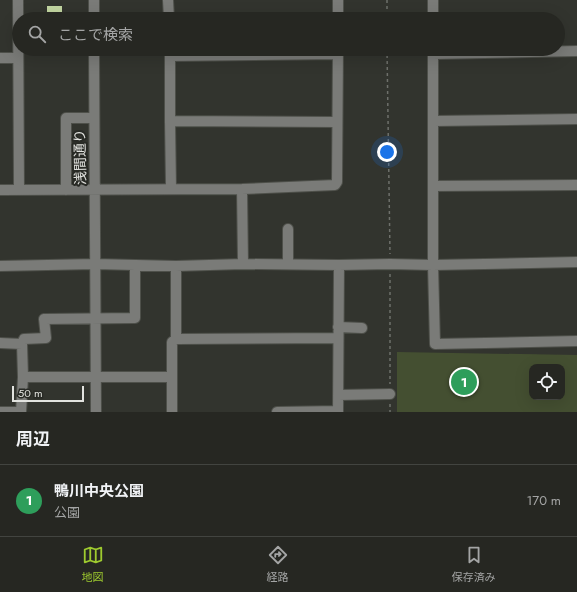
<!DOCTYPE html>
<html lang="ja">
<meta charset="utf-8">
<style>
:root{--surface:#262722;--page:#32332f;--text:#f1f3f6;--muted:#a4a5a5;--line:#424440;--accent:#9eca2f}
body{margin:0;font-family:Jost,"Noto Sans JP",sans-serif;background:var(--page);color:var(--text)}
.controls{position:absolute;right:12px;bottom:12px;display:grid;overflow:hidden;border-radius:8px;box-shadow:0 4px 16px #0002}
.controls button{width:36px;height:36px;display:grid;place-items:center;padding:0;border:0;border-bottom:1px solid var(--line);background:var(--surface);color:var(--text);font:20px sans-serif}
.scale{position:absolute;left:12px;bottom:10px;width:72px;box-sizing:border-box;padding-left:4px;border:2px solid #e2e3df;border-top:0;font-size:11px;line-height:14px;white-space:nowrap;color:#e2e3df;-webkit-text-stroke:3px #282a25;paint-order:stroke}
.you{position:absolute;left:387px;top:152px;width:14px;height:14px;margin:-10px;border:3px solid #fff;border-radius:50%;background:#1a73e8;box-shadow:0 0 0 6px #1a73e833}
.badge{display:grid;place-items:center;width:26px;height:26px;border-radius:50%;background:var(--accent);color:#fff;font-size:13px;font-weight:700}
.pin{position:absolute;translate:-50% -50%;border:2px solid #fff;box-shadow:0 1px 4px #0006}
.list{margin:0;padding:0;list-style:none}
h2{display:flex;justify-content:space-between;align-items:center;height:52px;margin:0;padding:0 16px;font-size:17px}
h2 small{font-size:13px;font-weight:400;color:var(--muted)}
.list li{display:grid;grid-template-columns:26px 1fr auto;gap:12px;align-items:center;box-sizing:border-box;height:72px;padding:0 16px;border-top:1px solid var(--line)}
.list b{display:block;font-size:15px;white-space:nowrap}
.list p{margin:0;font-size:13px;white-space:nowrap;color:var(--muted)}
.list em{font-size:13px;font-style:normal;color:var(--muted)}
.icon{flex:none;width:22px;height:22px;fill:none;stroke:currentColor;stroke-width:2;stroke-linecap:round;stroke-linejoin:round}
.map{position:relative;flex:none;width:577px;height:412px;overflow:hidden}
.search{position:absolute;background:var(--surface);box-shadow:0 4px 16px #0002;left:12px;right:12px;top:12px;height:44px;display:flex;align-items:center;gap:10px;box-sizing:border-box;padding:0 14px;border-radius:22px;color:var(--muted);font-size:15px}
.sheet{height:124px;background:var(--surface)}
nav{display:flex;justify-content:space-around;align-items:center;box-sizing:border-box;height:56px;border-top:1px solid var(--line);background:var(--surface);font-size:11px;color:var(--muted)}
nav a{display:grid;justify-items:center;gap:2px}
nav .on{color:var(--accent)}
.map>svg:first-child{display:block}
.green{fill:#444f31;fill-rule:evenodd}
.building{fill:#c2d6a1}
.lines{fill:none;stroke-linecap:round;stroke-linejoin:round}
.minor-casing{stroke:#4e504a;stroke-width:12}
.path{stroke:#6e706b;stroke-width:1.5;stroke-dasharray:3 3;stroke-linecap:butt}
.minor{stroke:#7a7b78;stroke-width:10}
.labels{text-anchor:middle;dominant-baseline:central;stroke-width:4;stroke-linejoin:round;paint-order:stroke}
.street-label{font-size:14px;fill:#e2e3df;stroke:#282a25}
</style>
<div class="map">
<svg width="577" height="412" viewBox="0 0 577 412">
<rect width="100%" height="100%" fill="#32342e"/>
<!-- green -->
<path class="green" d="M397,352L577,355V412H397ZM532,367H562V397H532Z"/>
<!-- building -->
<path class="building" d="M47,6H62V19H47Z"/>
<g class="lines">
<!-- minor casing -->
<g class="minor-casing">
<path id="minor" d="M18,0L19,190
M168,0L169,19
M433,0V19
M94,19V0
M338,19V0
M94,49L96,412
M170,49V121L171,188
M433,49V265L435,344L577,341
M433,54L577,51
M170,56L338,54
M0,58H18
M170,121L337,122
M433,121L577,119
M433,186L577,185
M242,189L243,264
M0,190L242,189L335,185L337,182L338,49
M66,190V118H94
M288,264V229
M0,266L95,264L176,266L243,264L339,265L390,264L433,265L577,262
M176,266V339
M338,327L362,328
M0,343L22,344L23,377L21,412
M22,344L24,339L46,338L44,319L135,318V265
M23,377H171
M338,395L390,394
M0,412H21
M172,412V342L176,339L338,338
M277,412L338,411
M338,412L339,265"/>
</g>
<!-- path -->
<path class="path" d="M387,0V19
M387,49L390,254
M390,274V384
M390,404V412"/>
<!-- minor -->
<use href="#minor" class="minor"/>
</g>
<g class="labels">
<!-- street labels -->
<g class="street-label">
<text transform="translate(80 157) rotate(-91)">浅間通り</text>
</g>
</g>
</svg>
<div class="controls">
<button><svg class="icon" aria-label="locate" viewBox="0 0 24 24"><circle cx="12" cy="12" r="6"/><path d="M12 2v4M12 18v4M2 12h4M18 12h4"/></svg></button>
</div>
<div class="scale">50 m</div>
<div class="you"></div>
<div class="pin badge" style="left:464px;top:382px;background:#2e9e5b">1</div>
<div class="search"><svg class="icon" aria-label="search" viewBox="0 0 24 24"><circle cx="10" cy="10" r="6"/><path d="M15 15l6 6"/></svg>ここで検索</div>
</div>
<section class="sheet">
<h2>周辺<small></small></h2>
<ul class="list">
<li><span class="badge" style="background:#2e9e5b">1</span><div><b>鴨川中央公園</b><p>公園</p></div><em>170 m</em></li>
</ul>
</section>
<nav>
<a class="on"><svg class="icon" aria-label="map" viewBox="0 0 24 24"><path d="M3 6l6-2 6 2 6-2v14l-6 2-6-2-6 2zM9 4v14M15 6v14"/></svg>地図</a>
<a><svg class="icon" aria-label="directions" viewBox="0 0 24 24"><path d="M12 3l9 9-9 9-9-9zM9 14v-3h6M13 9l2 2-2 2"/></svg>経路</a>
<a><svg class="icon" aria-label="saved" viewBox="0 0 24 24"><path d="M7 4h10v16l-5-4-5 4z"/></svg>保存済み</a>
</nav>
